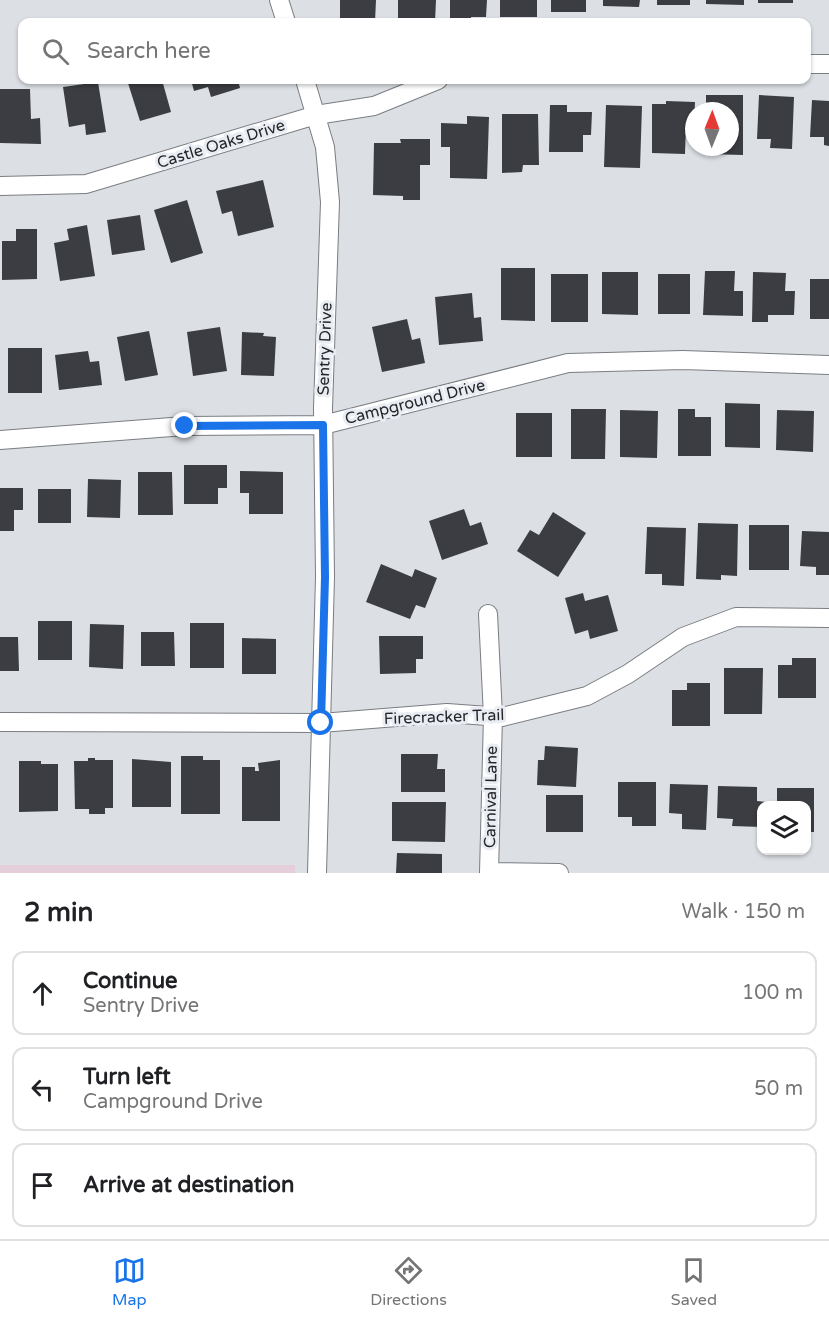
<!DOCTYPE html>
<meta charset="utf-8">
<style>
:root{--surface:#fff;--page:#f2f2f2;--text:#202124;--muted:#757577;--line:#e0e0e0;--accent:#1a73e8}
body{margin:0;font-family:"Varela Round",sans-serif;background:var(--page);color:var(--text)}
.controls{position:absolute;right:18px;bottom:18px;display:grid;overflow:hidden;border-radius:12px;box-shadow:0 2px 4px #0004}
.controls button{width:54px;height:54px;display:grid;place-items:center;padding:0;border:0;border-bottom:2px solid var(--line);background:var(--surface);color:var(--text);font:30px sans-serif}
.compass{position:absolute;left:685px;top:102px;width:54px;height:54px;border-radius:50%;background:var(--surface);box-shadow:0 2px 4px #0004;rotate:1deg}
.stop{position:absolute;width:18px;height:18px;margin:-14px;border:4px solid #1a73e8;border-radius:50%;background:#fff}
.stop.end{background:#1a73e8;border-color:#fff;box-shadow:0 2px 6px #0008}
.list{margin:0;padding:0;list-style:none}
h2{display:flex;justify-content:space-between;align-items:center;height:78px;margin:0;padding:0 24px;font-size:26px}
h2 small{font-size:20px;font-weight:400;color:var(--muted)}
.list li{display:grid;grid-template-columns:39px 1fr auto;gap:18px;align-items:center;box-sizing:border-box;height:84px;margin:0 12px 12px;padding:0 12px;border:2px solid var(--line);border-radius:12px}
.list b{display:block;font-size:22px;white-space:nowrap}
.list p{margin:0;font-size:20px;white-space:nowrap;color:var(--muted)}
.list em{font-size:20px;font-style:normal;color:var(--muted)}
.icon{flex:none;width:33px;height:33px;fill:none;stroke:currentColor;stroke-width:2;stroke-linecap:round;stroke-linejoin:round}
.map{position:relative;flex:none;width:829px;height:873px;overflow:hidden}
.search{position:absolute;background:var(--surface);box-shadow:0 2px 4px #0004;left:18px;right:18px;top:18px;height:66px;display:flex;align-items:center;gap:15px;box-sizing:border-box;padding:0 21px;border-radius:12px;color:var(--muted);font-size:22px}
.sheet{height:366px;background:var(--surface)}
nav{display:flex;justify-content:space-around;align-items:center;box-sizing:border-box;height:84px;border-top:2px solid var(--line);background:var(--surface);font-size:16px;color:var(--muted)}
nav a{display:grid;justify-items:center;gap:3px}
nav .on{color:var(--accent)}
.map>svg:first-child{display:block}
.education{fill:#e4ceda}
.building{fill:#3b3d42}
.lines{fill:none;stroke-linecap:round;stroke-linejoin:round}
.minor-casing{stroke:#7a7d82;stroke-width:20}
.minor{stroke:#fff;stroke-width:18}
.route{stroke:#1a73e8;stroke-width:8}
.labels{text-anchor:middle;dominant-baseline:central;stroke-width:6;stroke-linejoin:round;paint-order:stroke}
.street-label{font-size:16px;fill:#252628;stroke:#e9ecf2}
</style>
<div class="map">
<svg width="829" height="873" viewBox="0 0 829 873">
<rect width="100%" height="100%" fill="#dcdfe4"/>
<!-- education -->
<path class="education" d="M0,865H295V873H0Z"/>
<!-- building -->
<path class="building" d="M340,0H376L375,22H340Z
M398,0H436L435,22H398Z
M450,0H487L486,17H471V21H450Z
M500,0H537V17H500Z
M551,0H586V12H551Z
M603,0H640L639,7L603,6Z
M657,0H690V5H657Z
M706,0H744V5L706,4Z
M758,0H793V3H758Z
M127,80H162L171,112L140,121Z
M191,80H238L240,88L211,97L208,87L194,91Z
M98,82L106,132L86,135L85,124L69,127L63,87Z
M0,89H30L31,119L40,118L41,144L0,143Z
M706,95H743V155L706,154V147H730V111H706Z
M759,95L794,97L792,149L770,148L771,139H757Z
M812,100L829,101V146L824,145V137H810Z
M666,101L695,102L694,125H686L685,154L652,153V104H666Z
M550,105H567V112H592L591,135H583V152H549Z
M606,105L642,106L640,168L604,167Z
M502,114H538L539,165H523L522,172L502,173Z
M467,116L489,117L487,179L450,178V147H441V123L467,124Z
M400,139H430V165H420V200H403V196L373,195L374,143H401Z
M263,180L274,227L238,236L232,211L222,214L216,191Z
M187,200L203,253L171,263L154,210Z
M140,215L145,250L112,255L107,220Z
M87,225L95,276L60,281L54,243L69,240L67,229Z
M16,229H37V279L2,280V241H16Z
M501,268H535V321L501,320Z
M705,271H735L734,291H743V316L703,315Z
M602,272H638V315L602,314Z
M753,272L786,273L785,291H795L794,315H768V322H752Z
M551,274H588V322H551Z
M658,274H690V314H658Z
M810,279H829V319H810Z
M472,293L474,318L481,317L483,341L439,345L435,297Z
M407,319L412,340L420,338L425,363L382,372L372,327Z
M220,327L227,371L193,376L187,332Z
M149,331L158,375L125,381L117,337Z
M242,332L264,333L263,336L276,337L274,376L241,375Z
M8,348H42V393H8Z
M88,351L90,362L99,361L102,385L59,390L55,355Z
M725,403L760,404V448L725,447Z
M571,409H606L605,459H571Z
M678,409H695V417H711V456H678Z
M620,410L658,411L657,458L620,457Z
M777,410L814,411L813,452L776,450Z
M516,413H552V457H516Z
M184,465H227V488H218V504H184Z
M240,471L283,472V514H249V493H240Z
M138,472H172L173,515H138Z
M88,479L121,480L120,518L87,517Z
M0,488H23V510H14V531H0Z
M38,489H71V523H38Z
M464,509L470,526L481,522L488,544L442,560L429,521Z
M553,512L586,533L558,577L517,551L530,530L539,535Z
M698,523L738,524L737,576L721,575V580L696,579Z
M749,525H789V570H749Z
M647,527L686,528L684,586L662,585V574H645Z
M802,531L829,532V575H816V567L800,566Z
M381,564L412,577L415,569L437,578L425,608L416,605L410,619L366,602Z
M583,593L585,601L608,595L618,631L590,639L588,630L575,634L565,598Z
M38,621H72V660H38Z
M190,623H224V668H190Z
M90,624L124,625L123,669L89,667Z
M141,632H174L175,666H141Z
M379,636H423V659H416V673L380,674Z
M0,637H18L19,671H0Z
M242,638L276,639V674H242Z
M792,658H816V698H778V665H792Z
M724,668H763L762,714H724Z
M687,683H710V726H672V690H687Z
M545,746L578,748L576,787L537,785L538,760H544Z
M401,754H438L437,769H445V792H401Z
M181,756H203V760H220V814H181Z
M88,758H95V760H113V808H105V814H89V809H75L74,761H88Z
M132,759L171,762V807H132Z
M280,760V821H242V767H255V771H259L258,763Z
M19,761H41V764H58V811L19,812Z
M618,782H656V826H632V817H618Z
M670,784L708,785L706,830L682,829V814L669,813Z
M718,786L757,787V801L766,802V806H762V827L732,826L733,819L717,818Z
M777,788H814V832H806V806H777Z
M546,795H583V832H546Z
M392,802H446L445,842L392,841Z
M397,853L442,854V873H396Z"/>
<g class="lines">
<!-- minor casing -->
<g class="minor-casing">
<path id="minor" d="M279,0L286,22
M806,64H829
M305,80L325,147L330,202L323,408L325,577L317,873
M0,186L86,184L316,115L374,106L438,80
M0,440L185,426L323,425L568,363L683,360L829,365
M488,614L493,716L489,873
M0,722L321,723L447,713L502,717L587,696L628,674L683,637L736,617L829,618
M489,872L559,873"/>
</g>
<!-- minor -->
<use href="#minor" class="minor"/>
</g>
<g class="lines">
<!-- route -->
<path class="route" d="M185,426L323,425L325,577L321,723"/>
</g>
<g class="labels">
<!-- street labels -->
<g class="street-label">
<text transform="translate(221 144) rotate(-17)">Castle Oaks Drive</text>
<text transform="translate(325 349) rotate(-88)">Sentry Drive</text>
<text transform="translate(415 402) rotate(-14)">Campground Drive</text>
<text transform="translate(444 717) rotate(-2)">Firecracker Trail</text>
<text transform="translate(491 797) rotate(-89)">Carnival Lane</text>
</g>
</g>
</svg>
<div class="controls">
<button><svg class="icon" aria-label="layers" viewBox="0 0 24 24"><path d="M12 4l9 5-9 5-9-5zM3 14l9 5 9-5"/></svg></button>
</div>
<svg class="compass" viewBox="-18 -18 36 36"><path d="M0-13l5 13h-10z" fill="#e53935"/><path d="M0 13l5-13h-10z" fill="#757577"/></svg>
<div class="stop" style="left:321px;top:723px"></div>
<div class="stop end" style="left:185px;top:426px"></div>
<div class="search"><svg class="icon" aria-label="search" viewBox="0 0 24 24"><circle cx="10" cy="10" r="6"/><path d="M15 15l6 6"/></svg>Search here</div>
</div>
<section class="sheet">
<h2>2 min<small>Walk · 150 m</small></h2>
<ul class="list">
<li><svg class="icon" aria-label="ahead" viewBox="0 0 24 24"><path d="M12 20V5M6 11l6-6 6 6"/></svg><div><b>Continue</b><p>Sentry Drive</p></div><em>100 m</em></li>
<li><svg class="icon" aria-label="left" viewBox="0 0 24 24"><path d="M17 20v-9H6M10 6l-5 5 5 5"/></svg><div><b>Turn left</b><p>Campground Drive</p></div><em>50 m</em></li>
<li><svg class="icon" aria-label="arrive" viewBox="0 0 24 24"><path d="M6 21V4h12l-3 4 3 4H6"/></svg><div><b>Arrive at destination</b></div></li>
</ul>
</section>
<nav>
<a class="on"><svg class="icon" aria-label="map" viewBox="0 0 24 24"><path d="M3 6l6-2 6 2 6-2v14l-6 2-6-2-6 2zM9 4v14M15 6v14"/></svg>Map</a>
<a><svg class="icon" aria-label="directions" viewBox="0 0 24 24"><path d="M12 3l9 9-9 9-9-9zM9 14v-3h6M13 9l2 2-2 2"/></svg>Directions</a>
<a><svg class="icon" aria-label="saved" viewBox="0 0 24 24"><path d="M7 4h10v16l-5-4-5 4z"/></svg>Saved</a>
</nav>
